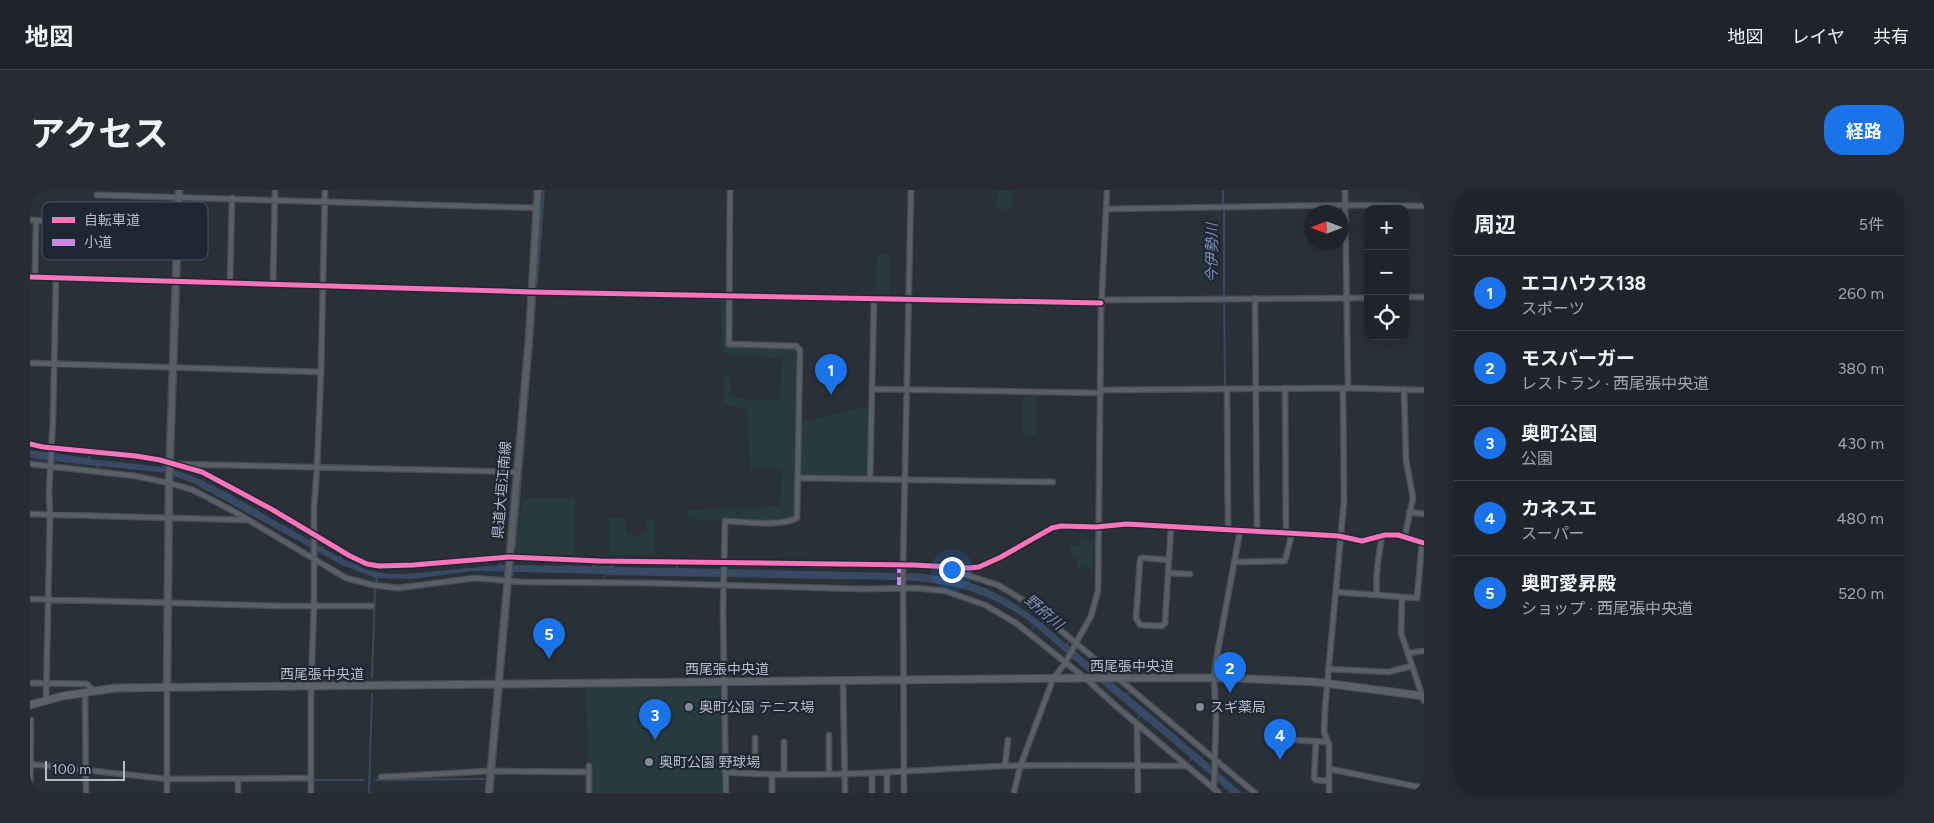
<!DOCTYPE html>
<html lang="ja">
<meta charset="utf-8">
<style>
:root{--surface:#20242a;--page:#282c32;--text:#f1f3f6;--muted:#a2a4a8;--line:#3d4147;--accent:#1a73e8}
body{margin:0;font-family:Figtree,"Noto Sans JP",sans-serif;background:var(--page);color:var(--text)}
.controls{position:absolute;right:15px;top:15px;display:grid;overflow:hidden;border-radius:10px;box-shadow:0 2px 12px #0003}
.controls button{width:45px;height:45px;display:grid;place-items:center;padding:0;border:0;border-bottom:1px solid var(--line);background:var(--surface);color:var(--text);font:25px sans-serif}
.compass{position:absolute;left:1274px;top:15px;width:45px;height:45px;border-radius:50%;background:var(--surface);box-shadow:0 2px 12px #0003;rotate:270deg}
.scale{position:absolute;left:15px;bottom:12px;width:80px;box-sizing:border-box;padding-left:5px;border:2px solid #b4bcc9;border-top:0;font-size:14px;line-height:18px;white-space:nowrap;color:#b4bcc9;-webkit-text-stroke:4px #1d2633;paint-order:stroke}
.you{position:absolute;left:921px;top:379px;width:18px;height:18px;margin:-12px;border:4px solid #fff;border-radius:50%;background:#1a73e8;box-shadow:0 0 0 8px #1a73e833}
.badge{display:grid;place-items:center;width:32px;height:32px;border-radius:50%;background:var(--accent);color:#fff;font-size:16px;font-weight:700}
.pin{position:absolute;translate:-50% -41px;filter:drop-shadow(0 1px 2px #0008)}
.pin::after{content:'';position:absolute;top:26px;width:18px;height:15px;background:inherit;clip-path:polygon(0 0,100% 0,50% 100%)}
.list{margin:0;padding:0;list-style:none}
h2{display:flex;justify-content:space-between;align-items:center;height:65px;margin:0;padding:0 20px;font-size:21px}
h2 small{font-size:16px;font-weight:400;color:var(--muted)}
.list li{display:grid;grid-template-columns:32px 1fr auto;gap:15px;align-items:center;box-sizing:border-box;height:75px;padding:0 20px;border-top:1px solid var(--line)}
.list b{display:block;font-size:19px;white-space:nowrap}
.list p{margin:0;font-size:16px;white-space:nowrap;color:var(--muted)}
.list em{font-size:16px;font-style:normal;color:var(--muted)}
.icon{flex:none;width:28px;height:28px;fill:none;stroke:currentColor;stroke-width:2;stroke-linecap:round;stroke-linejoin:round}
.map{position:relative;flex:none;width:1394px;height:603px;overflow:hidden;border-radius:20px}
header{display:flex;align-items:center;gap:30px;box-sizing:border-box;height:70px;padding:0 25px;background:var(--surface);border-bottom:1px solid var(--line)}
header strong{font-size:24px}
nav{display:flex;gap:28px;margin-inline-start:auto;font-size:18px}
.intro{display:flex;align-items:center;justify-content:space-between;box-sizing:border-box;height:120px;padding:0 30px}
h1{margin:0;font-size:35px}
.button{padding:12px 22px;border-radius:20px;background:var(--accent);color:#fff;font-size:18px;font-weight:700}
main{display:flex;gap:30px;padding:0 30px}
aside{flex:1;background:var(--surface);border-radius:20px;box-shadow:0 2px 12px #0003}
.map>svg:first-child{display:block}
.green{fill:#273a3e}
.water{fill:#384963}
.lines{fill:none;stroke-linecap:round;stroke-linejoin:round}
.stream{stroke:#384963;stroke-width:2}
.street-casing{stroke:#484c53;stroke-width:7}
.secondary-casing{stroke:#484c53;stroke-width:9}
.primary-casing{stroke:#484c55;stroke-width:9}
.street{stroke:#5a5e66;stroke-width:4.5}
.secondary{stroke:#595d64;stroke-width:6}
.primary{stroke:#5c6168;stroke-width:7}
.quiet{stroke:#c787e3;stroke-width:4;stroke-dasharray:8 4;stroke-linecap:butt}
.cycleway-casing{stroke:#1d2633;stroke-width:8}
.cycleway{stroke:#fb73b8;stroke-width:5}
.poi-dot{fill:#848b96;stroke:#1d2633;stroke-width:2}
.labels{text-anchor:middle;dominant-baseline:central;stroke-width:4.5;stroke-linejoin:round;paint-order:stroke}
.street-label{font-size:14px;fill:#b4bcc9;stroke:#1d2633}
.poi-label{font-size:14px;fill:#b4bcc9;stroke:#1d2633;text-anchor:start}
.water-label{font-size:15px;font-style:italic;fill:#7c92b1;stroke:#1d2633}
.key{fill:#1d2633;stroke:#4a5360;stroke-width:1}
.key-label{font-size:14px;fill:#b4bcc9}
</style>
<header>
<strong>地図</strong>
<nav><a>地図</a><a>レイヤ</a><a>共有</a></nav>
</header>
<div class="intro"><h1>アクセス</h1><a class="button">経路</a></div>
<main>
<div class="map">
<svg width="1394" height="603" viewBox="0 0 1394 603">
<rect width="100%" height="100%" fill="#2a3038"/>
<!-- green -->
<path class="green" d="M967,0H982V19H966Z
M847,64H860L859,105L846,104Z
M695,106L700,154L766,156L767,326L760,332L658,329V320L750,316L752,278L720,279L717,219L693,215L694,185L700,186L702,208L750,211L752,168L700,166L693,162L691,112L672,111L674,109Z
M1007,202L1006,245H992L993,203Z
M837,216L840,290L771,288L769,233Z
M545,307V365L485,367L493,308Z
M579,328H596V343L610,348L617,338V329H625V365H579Z
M1050,349H1058V352H1064L1063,377H1047V368L1039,361L1040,357L1050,355Z
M556,496L693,498L694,603H559Z"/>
<!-- water -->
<path class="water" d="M0,260L58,268L59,264H61V269L133,277L134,272L135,277C179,288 220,317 260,339L264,336L262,340L309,367L313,363L311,368L337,380L359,384H377L470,375V369L471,375L562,376L564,372V376H582V373H584V377L646,378L648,374V378L691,379V374H693V379L869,383V378L870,383L895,384L926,389L927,386L928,389C959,397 987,413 1011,433L1016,430L1013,434L1036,454L1038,452V455L1096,504L1100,501L1098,505L1171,567L1175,564L1172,568L1212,603H1201L1195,598L1193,601L1194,597L1162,569L1158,573L1161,568L1111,526L1106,530L1109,525L1043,469L1041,472L1042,468L1005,436L1002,440L1001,439L1004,435C962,403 922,392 870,390V395H868V390L576,385L574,389V384L443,381L383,389L348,388L347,399L343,398L346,388L312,375L165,294L136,283L70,276L67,280V276L7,269L0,267Z"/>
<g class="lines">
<!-- stream -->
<path class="stream" d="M1193,0V14
M159,10H167
M1194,20V105
M507,93L514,0
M1194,111L1195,194
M497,213L505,112
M485,358L496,229
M342,488L345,398
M121,589L133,591
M285,590H334
M346,590L454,589
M156,591H204
M209,591L278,590
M339,603L342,504"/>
<!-- street casing -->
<g class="street-casing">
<path id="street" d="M1315,0L1318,198
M67,5L508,18
M1076,19L1315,15L1394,16
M0,30L66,33
M0,87L501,102L1071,113
M5,87L6,31
M200,93L202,8
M243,94L245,0
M1375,107H1394
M1225,108L1227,342
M1071,110L1338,108
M0,173L291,182
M1255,198L1256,342
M843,199L1071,203
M1197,199L1198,340
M1374,199L1376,270L1383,308L1375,346
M1071,200L1318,198L1394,200
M0,254L13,257L106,266L130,270L172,282L243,320L320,366L337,374L349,376L383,375L479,367L570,371L884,375L939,378L949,377L971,367L1022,338L1031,336L1066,337L1097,334L1309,346L1332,351L1355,345H1368L1394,353
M0,274L105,286L139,293L163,300L205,322L316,388L343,395L368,398L445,388L491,392L618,393L835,399L886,398L915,401L955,415L986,433L1055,488L1086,516L1189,603
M148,274L486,282
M768,288L1023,292
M840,290L844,109
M1379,322L1394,324
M0,324L216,330
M1139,370L1114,368H1111L1110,371L1106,428L1110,435L1132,436L1135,433C1137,401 1139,368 1141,336
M1204,372L1255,371L1262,343
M921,380L968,395L998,413L1225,603
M1138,383L1160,384
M1306,402L1387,408L1392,353
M1347,404C1345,384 1349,365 1352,346
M1372,408L1371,443L1394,511
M0,409L250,416H342
M1378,463L1394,461
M1298,479L1358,482L1382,476
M813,491L815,603
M0,493L57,494L64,501
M137,498V603
M55,502L56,603
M16,510L20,325L19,301L23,230L26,88
M1107,534L1108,603
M799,545V583
M725,548V584
M1265,550L1298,552
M1286,551L1284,588L1286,590L1299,591
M754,552V584
M0,574L137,589L281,588
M559,576V603
M975,576L978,550
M1300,579L1394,598
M695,582C788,589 881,580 973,576C1034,574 1095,576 1156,576
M857,582V603
M842,583V603
M742,584V603
M351,587L461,581L559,582
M208,589V603
M1184,599L1186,528L1184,489L1185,476L1210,341
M0,603L1,530
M281,603V496L284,417V318L287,278L291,182L295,0
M696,603L693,420L695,331C715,332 749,337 767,328L770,160L766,156L699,154L700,0
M874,603L873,375L881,0
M984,603L990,577L1023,489L1035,473L1061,426L1068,401L1071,122L1077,0
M1299,603V555L1294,542L1295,519L1314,311L1313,198"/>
</g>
<!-- secondary casing -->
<g class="secondary-casing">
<path id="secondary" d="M137,498L139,293L149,0
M459,603L499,149L508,0"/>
</g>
<!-- primary casing -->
<g class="primary-casing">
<path id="primary" d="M0,515L33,506L85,498L1055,488H1200L1286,492L1394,506"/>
</g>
<!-- street -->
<use href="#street" class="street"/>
<!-- secondary -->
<use href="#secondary" class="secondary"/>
<!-- primary -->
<use href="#primary" class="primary"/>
<!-- quiet -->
<path class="quiet" d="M869,375V398"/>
<!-- cycleway casing -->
<g class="cycleway-casing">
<path id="cycleway" d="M0,87L501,102L1071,113
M0,254L13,257L106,266L130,270L172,282L243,320L320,366L337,374L349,376L383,375L479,367L570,371L884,375L939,378L949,377L971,367L1022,338L1031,336L1066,337L1097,334L1309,346L1332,351L1355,345H1368L1394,353"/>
</g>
<!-- cycleway -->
<use href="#cycleway" class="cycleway"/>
</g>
<!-- markers -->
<g class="poi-dot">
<circle cx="659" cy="517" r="5"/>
<circle cx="1170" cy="517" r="5"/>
<circle cx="619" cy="572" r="5"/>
</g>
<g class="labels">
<!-- street labels -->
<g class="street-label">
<text transform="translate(472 300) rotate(-85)">県道大垣江南線</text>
<text x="1102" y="476">西尾張中央道</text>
<text x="697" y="479">西尾張中央道</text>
<text x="292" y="484">西尾張中央道</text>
</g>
<!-- poi labels -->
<g class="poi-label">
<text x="669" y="517">奥町公園 テニス場</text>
<text x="1180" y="517">スギ薬局</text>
<text x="629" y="572">奥町公園 野球場</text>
</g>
<!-- water labels -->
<g class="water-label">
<text transform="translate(1182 63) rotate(-90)">今伊勢川</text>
<text transform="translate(1014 422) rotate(40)">野府川</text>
</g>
</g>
<!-- legend -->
<rect x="12" y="12" width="166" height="58" rx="8" class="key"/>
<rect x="22" y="27" width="23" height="6" fill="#fb73b8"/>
<rect x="22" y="49" width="23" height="7" fill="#c787e3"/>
<g class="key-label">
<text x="54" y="35">自転車道</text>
<text x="54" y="57">小道</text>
</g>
</svg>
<div class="controls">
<button>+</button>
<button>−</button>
<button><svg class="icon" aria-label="locate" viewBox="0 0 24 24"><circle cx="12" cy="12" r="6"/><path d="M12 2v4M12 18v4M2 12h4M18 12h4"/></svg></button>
</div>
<svg class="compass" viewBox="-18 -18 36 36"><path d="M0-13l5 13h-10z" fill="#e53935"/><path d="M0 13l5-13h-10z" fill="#a2a4a8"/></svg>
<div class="scale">100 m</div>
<div class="you"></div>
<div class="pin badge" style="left:801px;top:205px">1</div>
<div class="pin badge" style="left:1200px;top:503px">2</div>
<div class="pin badge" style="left:625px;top:550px">3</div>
<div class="pin badge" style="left:1250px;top:570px">4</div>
<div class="pin badge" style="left:519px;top:469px">5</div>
</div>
<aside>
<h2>周辺<small>5件</small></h2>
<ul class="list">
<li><span class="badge">1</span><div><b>エコハウス138</b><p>スポーツ</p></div><em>260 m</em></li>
<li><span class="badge">2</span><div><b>モスバーガー</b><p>レストラン · 西尾張中央道</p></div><em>380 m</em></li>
<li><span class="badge">3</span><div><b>奥町公園</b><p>公園</p></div><em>430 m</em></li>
<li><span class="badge">4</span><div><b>カネスエ</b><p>スーパー</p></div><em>480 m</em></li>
<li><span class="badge">5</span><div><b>奥町愛昇殿</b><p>ショップ · 西尾張中央道</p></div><em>520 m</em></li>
</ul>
</aside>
</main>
